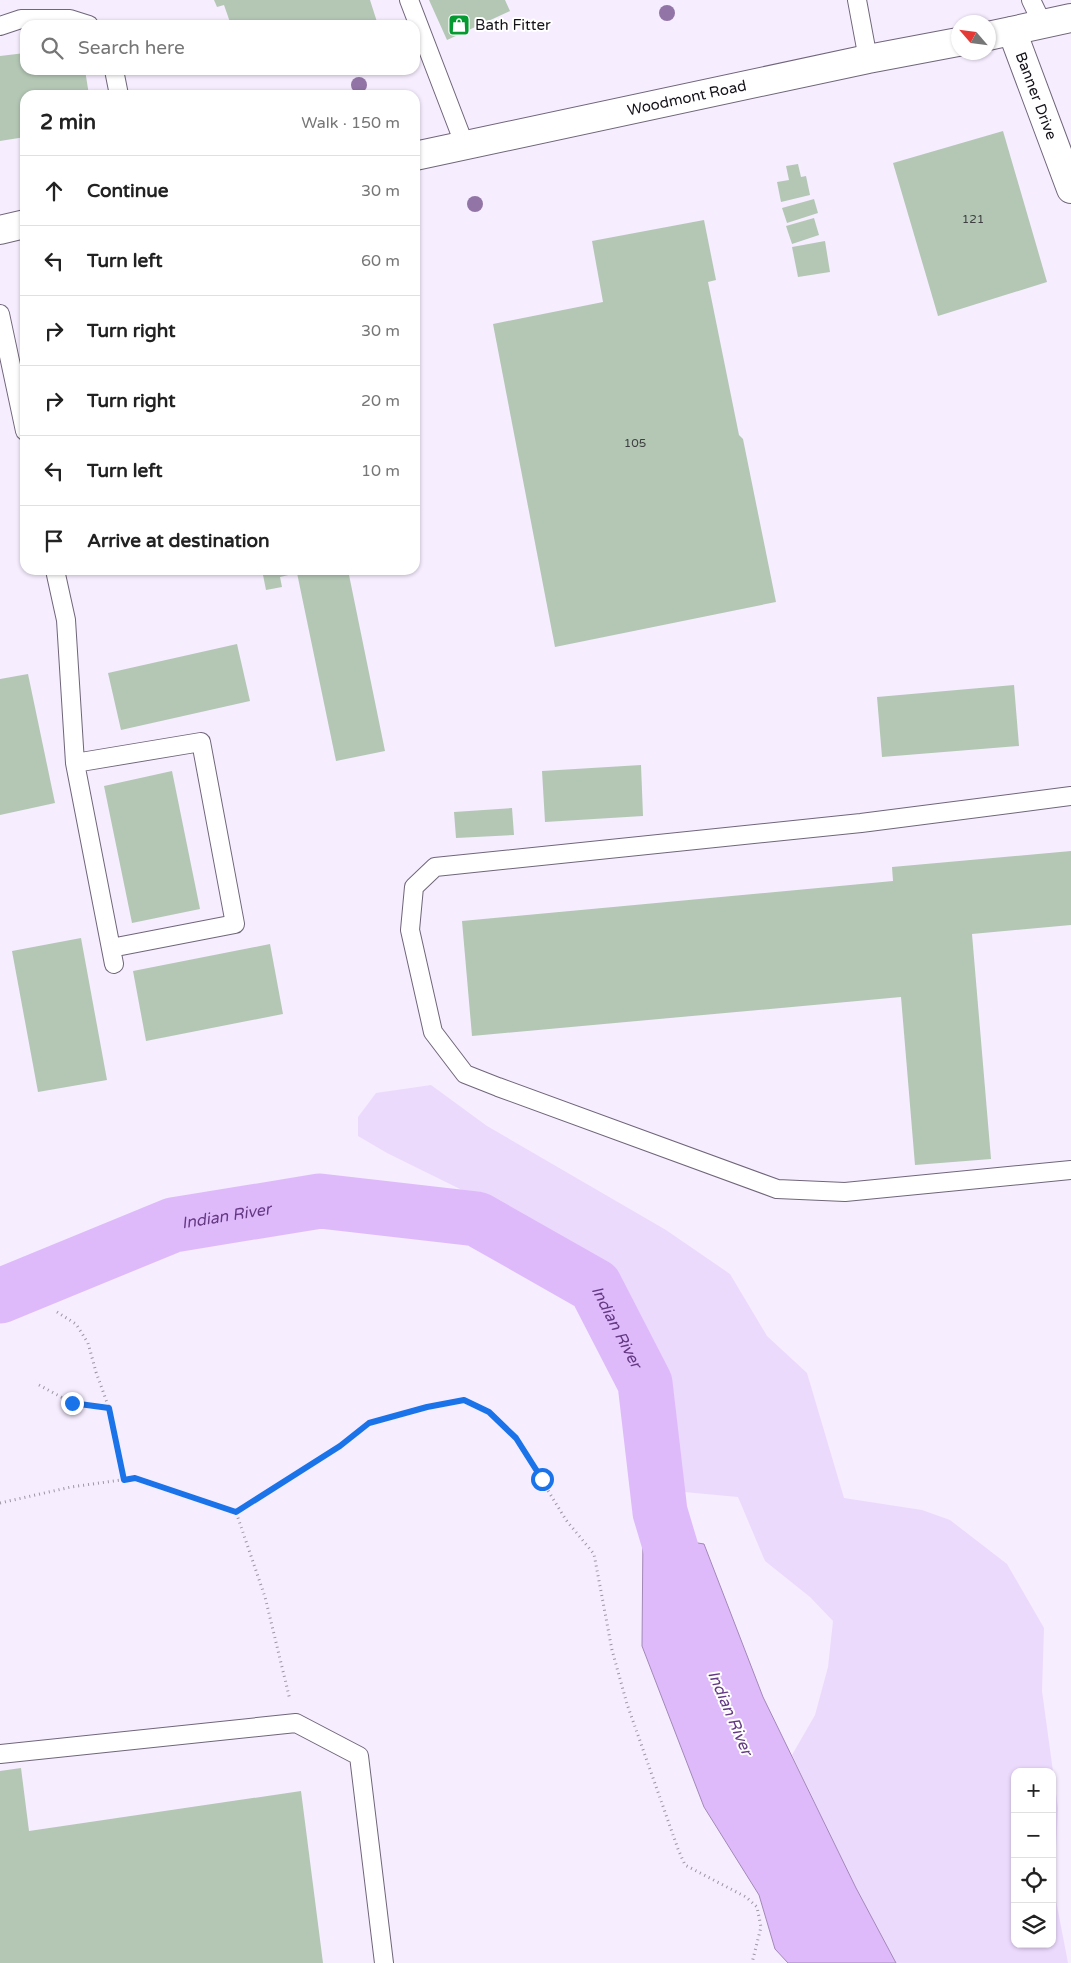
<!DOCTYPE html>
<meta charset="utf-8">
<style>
:root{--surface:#fff;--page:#f6f6f6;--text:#222;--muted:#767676;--line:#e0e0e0}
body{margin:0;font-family:"Varela Round",sans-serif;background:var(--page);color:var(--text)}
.controls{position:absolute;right:15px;bottom:15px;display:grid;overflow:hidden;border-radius:10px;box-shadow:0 1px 4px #0004}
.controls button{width:45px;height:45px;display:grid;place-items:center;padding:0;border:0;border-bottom:1px solid var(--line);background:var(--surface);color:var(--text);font:25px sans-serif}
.compass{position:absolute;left:951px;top:15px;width:45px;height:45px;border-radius:50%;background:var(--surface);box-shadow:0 1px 4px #0004;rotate:298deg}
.stop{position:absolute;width:15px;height:15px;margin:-11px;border:4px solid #1a73e8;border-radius:50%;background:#fff}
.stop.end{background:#1a73e8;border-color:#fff;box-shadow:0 1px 5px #0008}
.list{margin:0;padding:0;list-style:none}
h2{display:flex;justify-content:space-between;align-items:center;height:65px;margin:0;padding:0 20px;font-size:21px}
h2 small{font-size:16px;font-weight:400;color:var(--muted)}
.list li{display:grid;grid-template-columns:32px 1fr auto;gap:15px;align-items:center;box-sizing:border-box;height:70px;padding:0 20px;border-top:1px solid var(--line)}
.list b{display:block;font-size:19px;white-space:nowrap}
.list em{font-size:16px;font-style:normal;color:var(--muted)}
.icon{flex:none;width:28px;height:28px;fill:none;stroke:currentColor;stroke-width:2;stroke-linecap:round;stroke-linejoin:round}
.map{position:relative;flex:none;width:1071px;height:1963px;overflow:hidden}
.search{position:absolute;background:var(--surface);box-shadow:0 1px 4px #0004;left:20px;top:20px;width:400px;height:55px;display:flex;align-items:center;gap:12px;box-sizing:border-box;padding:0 18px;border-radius:15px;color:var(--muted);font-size:19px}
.panel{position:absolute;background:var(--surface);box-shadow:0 1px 4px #0004;left:20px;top:90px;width:400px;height:485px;border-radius:15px}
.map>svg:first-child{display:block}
.green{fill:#ecdafd;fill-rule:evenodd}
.water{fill:#debafb;stroke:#a288b7}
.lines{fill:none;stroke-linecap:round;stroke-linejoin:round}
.river{stroke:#debafb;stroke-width:55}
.building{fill:#b4c7b5}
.lane-casing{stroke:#706579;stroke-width:20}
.street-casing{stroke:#706579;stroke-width:30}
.secondary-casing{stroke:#706579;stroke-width:30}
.path{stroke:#9d96a4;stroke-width:3;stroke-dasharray:1 4;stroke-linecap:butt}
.lane{stroke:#fff;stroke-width:18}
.street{stroke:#fff;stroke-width:28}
.secondary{stroke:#fff;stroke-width:28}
.tree{fill:#9275a6}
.route{stroke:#1a73e8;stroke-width:6}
.labels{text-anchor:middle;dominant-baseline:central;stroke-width:4;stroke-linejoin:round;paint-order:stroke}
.number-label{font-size:12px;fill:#3e3f40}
.poi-label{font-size:15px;fill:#161219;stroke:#fff;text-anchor:start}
.street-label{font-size:15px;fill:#161219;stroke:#fff}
.water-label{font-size:16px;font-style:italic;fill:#643883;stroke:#fff}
</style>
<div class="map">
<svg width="1071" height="1963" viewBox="0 0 1071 1963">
<rect width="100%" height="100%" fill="#f6edff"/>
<!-- green -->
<path class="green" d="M431,1085L487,1126L666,1230L730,1274L767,1336L807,1373L844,1498L922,1510L950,1520L1007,1564L1044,1628L1042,1691L1058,1808L1054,1890L1068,1963H896L856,1888L792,1755L815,1715L828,1667L833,1621L810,1597L765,1561L738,1497L684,1492L644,1476L626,1404L627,1373L615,1299L582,1268L460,1189L387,1153L358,1136V1117L376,1093ZM1015,1772H1052V1944H1015Z"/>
<!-- water -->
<path class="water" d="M643,1531L667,1538L704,1544L763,1697L856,1888L896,1963H788L775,1949L759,1895L704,1807L642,1646Z"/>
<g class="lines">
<!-- river -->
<path class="river" id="s1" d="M0,1296L173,1225L320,1201L477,1219L595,1286L645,1383L660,1512L689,1609"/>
</g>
<!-- building -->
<path class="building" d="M214,0H370L378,25H231L224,5L217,7Z
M429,0H505L510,11L447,40Z
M25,53V70H85L89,95H25V137L0,141V56Z
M1003,131L1047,282L938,316L893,163Z
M798,164L801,177L806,176L810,195L781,202L777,182L789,180L786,166Z
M814,199L818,213L787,223L782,208Z
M814,218L819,235L792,244L786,226Z
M704,220L716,280L708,282L739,435L743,439L776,602L555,647L493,324L603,302L592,241Z
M825,241L830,272L798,277L792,247Z
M262,570H348L385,751L336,761L297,573L280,577L282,587L266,590Z
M237,644L250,701L121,730L108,673Z
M28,674L55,803L0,815V679Z
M1014,685L1019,746L882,757L877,697Z
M641,765L643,816L545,822L542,771Z
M172,771L200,909L132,923L104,786Z
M512,808L514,835L456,838L454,812Z
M1071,851V925L972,934L991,1159L915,1165L901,997L472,1036L462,921L893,881L892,867Z
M81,938L107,1080L38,1092L12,951Z
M270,944L283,1014L146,1041L133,971Z
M21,1768L29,1831L301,1791L323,1963H0V1771Z"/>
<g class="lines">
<!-- lane casing -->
<g class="lane-casing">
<path id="lane" d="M409,0L465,146
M857,0L868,59
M1031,0L1043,25
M0,26L21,19H70L89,25
M114,70L119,95
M0,314L25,431
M55,570L66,620L75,763L114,964
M75,763L201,742L235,924L111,948
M1071,796L861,823L435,867L414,887L410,930L433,1032L465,1074L498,1087L777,1189L845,1192L1071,1170
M0,1754L296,1723L359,1756L384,1963"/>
</g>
<!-- street casing -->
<g class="street-casing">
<g id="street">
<path id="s2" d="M1012,31L1071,189"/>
</g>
</g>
<!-- secondary casing -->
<g class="secondary-casing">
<g id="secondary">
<path d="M988,36L1071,18"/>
<path id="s3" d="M415,156L868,59L958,42"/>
<path d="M0,230L25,224"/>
</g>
</g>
<!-- path -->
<path class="path" d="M57,1312L76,1324L88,1343L96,1372L109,1408
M39,1385L72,1403L109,1408L124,1480
M0,1503L71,1487L135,1478L236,1512L265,1597L290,1700
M236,1512L340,1446L369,1423L427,1407L464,1400L489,1412L516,1438L566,1520L594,1554L612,1650L627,1704L678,1849L685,1865L746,1897L757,1907L761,1927L752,1963"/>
<!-- lane -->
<use href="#lane" class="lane"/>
<!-- street -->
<use href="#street" class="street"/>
<!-- secondary -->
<use href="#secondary" class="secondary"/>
</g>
<!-- trees -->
<g class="tree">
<circle cx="667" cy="13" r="8"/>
<circle cx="359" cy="85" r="8"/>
<circle cx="475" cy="204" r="8"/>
</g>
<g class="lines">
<!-- route -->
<path class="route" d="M72,1403L109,1408L124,1480L135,1478L236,1512L340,1446L369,1423L427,1407L464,1400L489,1412L516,1438L542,1479"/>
</g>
<!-- icons -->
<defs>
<g id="shop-square" transform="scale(1.125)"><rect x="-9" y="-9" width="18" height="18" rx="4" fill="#059932" stroke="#fff"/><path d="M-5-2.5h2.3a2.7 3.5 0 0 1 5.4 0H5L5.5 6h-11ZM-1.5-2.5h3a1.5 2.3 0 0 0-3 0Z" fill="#fff"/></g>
</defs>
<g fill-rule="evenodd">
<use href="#shop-square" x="459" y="25"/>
</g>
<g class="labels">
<!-- number labels -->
<g class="number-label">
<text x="973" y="219">121</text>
<text x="635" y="443">105</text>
</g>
<!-- poi labels -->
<g class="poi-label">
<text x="475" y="25">Bath Fitter</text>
</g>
<!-- street labels -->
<g class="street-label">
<text stroke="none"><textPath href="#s2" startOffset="69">Banner Drive</textPath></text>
<text stroke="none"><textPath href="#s3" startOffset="278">Woodmont Road</textPath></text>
</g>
<!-- water labels -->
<g class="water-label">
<text stroke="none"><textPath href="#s1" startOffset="241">Indian River</textPath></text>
<text stroke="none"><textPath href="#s1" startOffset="676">Indian River</textPath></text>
<text transform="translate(730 1713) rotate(67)">Indian River</text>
</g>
</g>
</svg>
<div class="controls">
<button>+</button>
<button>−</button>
<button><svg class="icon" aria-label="locate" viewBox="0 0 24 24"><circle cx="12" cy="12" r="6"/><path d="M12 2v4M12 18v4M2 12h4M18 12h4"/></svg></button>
<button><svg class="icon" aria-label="layers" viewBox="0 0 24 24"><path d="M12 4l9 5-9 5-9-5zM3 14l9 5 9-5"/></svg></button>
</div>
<svg class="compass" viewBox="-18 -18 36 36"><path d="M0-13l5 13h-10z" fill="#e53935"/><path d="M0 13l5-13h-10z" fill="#767676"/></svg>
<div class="stop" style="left:542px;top:1479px"></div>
<div class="stop end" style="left:72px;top:1403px"></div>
<div class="search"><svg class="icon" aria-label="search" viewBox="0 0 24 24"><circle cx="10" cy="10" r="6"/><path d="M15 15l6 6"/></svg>Search here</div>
<section class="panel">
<h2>2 min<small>Walk · 150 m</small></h2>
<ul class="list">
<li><svg class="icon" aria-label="ahead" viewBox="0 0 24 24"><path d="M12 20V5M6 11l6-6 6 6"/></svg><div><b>Continue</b></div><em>30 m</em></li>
<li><svg class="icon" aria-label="left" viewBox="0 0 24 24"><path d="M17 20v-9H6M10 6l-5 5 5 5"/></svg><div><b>Turn left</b></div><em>60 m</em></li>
<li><svg class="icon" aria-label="right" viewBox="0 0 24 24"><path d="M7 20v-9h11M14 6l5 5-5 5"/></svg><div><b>Turn right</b></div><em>30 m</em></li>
<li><svg class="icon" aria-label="right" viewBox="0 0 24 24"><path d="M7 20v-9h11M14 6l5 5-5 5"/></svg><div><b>Turn right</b></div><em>20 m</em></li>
<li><svg class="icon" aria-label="left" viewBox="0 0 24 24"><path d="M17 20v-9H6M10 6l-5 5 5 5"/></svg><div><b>Turn left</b></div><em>10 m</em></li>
<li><svg class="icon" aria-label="arrive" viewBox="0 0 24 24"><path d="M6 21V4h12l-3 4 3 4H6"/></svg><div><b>Arrive at destination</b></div></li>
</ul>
</section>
</div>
